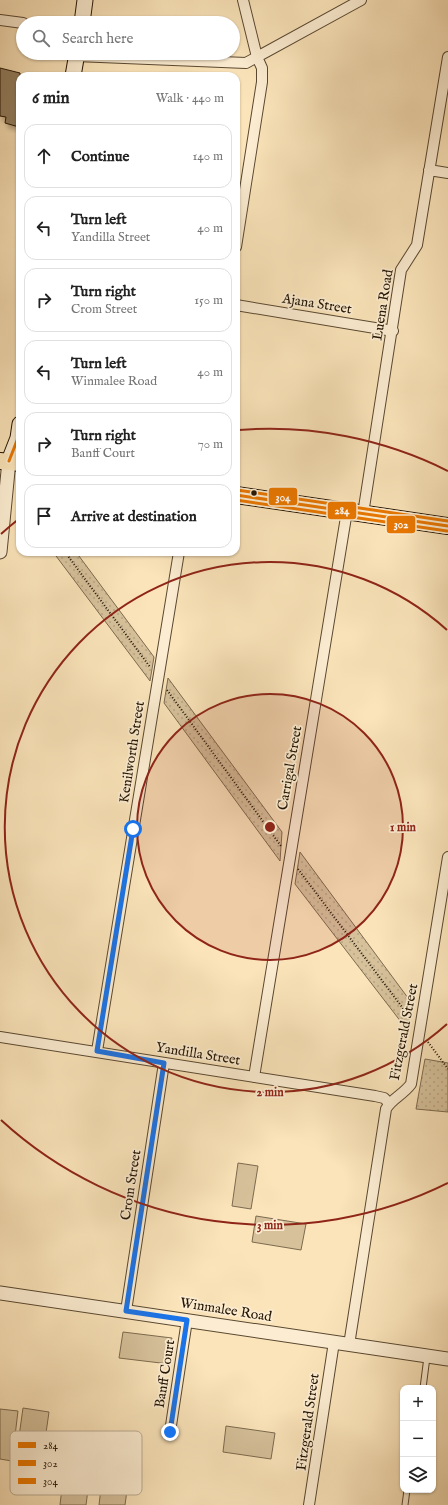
<!DOCTYPE html>
<meta charset="utf-8">
<style>
:root{--surface:#fff;--page:#f2f2f2;--text:#222;--muted:#767676;--line:#e0e0e0}
body{margin:0;font-family:"IM FELL English",serif;background:var(--page);color:var(--text)}
.controls{position:absolute;right:12px;bottom:12px;display:grid;overflow:hidden;border-radius:8px;box-shadow:0 1px 3px #0004}
.controls button{width:36px;height:36px;display:grid;place-items:center;padding:0;border:0;border-bottom:1px solid var(--line);background:var(--surface);color:var(--text);font:20px sans-serif}
.stop{position:absolute;width:12px;height:12px;margin:-9px;border:3px solid #1a73e8;border-radius:50%;background:#fff}
.stop.end{background:#1a73e8;border-color:#fff;box-shadow:0 1px 4px #0008}
.list{margin:0;padding:0;list-style:none}
h2{display:flex;justify-content:space-between;align-items:center;height:52px;margin:0;padding:0 16px;font-size:17px}
h2 small{font-size:13px;font-weight:400;color:var(--muted)}
.list li{display:grid;grid-template-columns:26px 1fr auto;gap:12px;align-items:center;box-sizing:border-box;height:64px;margin:0 8px 8px;padding:0 8px;border:1px solid var(--line);border-radius:12px}
.list b{display:block;font-size:15px;white-space:nowrap}
.list p{margin:0;font-size:13px;white-space:nowrap;color:var(--muted)}
.list em{font-size:13px;font-style:normal;color:var(--muted)}
.icon{flex:none;width:22px;height:22px;fill:none;stroke:currentColor;stroke-width:2;stroke-linecap:round;stroke-linejoin:round}
.map{position:relative;flex:none;width:448px;height:1505px;overflow:hidden}
.search{position:absolute;background:var(--surface);box-shadow:0 1px 3px #0004;left:16px;top:16px;width:224px;height:44px;display:flex;align-items:center;gap:10px;box-sizing:border-box;padding:0 14px;border-radius:22px;color:var(--muted);font-size:15px}
.panel{position:absolute;background:var(--surface);box-shadow:0 1px 3px #0004;left:16px;top:72px;width:224px;height:484px;border-radius:12px}
.map>svg:first-child{display:block}
.grass{fill:#d6c19b;stroke:#7c6a4f}
.park{fill:url(#park-dots);stroke:#7c6a4f}
.building{fill:#938062;stroke:#231403;filter:url(#shadow)}
.lines{fill:none;stroke-linecap:round;stroke-linejoin:round}
.service-casing{stroke:#594831;stroke-width:7}
.minor-casing{stroke:#594831;stroke-width:12}
.tertiary-casing{stroke:#594831;stroke-width:15}
.secondary-casing{stroke:#231403;stroke-width:17}
.primary-casing{stroke:#231403;stroke-width:18}
.path{stroke:#231403;stroke-width:2;stroke-dasharray:1 2;stroke-linecap:butt}
.service{stroke:#fcedd2;stroke-width:5}
.minor{stroke:#fcedd2;stroke-width:10}
.tertiary{stroke:#fcedd2;stroke-width:13}
.secondary{stroke:#fcedd2;stroke-width:15}
.primary{stroke:#fbe4ba;stroke-width:16}
.bus-1-casing{stroke:#fcedd2;stroke-width:6}
.bus-2-casing{stroke:#fcedd2;stroke-width:6}
.bus-3-casing{stroke:#fcedd2;stroke-width:6}
.bus-1{stroke:#e97700;stroke-width:3}
.bus-2{stroke:#e97700;stroke-width:3}
.bus-3{stroke:#e97700;stroke-width:3}
.route{stroke:#1a73e8;stroke-width:5}
.ring{fill:none;stroke:#8f2418;stroke-width:2}
.bus-dot{fill:#231403;stroke:#fcedd2;stroke-width:1.5}
.labels{text-anchor:middle;dominant-baseline:central;stroke-width:3.5;stroke-linejoin:round;paint-order:stroke}
.street-label{font-size:14px;fill:#231403;stroke:#fcedd2}
.key{fill:#fcedd2;stroke:#bbac94;stroke-width:1}
.key-label{font-size:11px;fill:#231403}
.centre{fill:#8f2418;stroke:#fcedd2;stroke-width:2}
.ring-label{font-size:12px;text-anchor:middle;font-weight:bold;fill:#8f2418;stroke:#fcedd2;stroke-width:3.5;stroke-linejoin:round;paint-order:stroke}
.line-badge{stroke:#fcedd2;stroke-width:1.5}
.badge-label{font-size:11px;text-anchor:middle;font-weight:bold;fill:#fff}
</style>
<div class="map">
<svg width="448" height="1505" viewBox="0 0 448 1505">
<defs>
<pattern id="park-dots" width="8" height="8" patternUnits="userSpaceOnUse"><rect width="8" height="8" fill="#d6c19b"/><path d="M2 2h.1M6 6h.1" fill="none" stroke="#b7a584" stroke-width="1.8" stroke-linecap="round"/></pattern>
<filter id="shadow"><feDropShadow dx="2.5" dy="4.5" stdDeviation="2" flood-color="#0004"/></filter>
</defs>
<rect width="100%" height="100%" fill="#fbe4ba"/>
<filter id="stains"><feTurbulence type="fractalNoise" baseFrequency=".005" numOctaves="4"/><feColorMatrix values="0 0 0 0 .2 0 0 0 0 .09 0 0 0 0 .02 0 0 0 .5 -.17"/></filter>
<radialGradient id="worn" r=".72"><stop offset=".6" stop-color="#630" stop-opacity="0"/><stop offset="1" stop-color="#630" stop-opacity=".3"/></radialGradient>
<!-- grass -->
<path class="grass" d="M238,1163L258,1166L251,1209L232,1206Z
M256,1216L306,1224L301,1250L252,1242Z
M123,1332L172,1338L169,1364L119,1358Z
M23,1408L49,1412L42,1461L16,1458Z
M0,1409L18,1411L12,1461L0,1459Z
M226,1426L275,1433L271,1459L223,1452Z
M63,1479L89,1482L86,1505H60Z
M102,1480L128,1483L125,1505H99Z"/>
<!-- park -->
<path class="park" d="M53,552H76L154,657L150,681Z
M168,678L282,832L280,861L164,703Z
M300,852L411,1002L408,1031L295,884Z
M425,1059L448,1063V1112L416,1109Z"/>
<!-- building -->
<path class="building" d="M0,68L20,73V85L18,93L20,94V122L19,127L5,123L6,117L0,116Z"/>
<g class="lines">
<!-- service casing -->
<g class="service-casing">
<path id="service" d="M423,1388L427,1357
M405,1505L407,1490"/>
</g>
<!-- minor casing -->
<g class="minor-casing">
<path id="minor" d="M0,20L23,23
M76,56L246,63L361,0
M429,170L448,173
M236,247L262,82V68L257,57L243,0
M236,305L393,331
M363,514L401,270L417,245L448,57
M0,1037L375,1096L384,1098L389,1103
M97,1051L179,552
M254,1077L347,511
M126,1311L164,1063
M349,1345L386,1109C391,1099 403,1095 411,1084L448,857
M170,1432L187,1320
M309,1505L334,1342"/>
</g>
<!-- tertiary casing -->
<g class="tertiary-casing">
<path id="tertiary" d="M0,552L9,461
M0,1293L448,1359"/>
</g>
<!-- secondary casing -->
<g class="secondary-casing">
<path id="secondary" d="M82,23L85,0
M73,76L77,53
M9,461L18,438L20,424"/>
</g>
<!-- primary casing -->
<g class="primary-casing">
<path id="primary" d="M0,461L20,463
M236,495L448,526"/>
</g>
<!-- path -->
<path class="path" d="M65,552L150,667
M167,690L281,846
M298,869L411,1019
M428,1042L448,1069"/>
<!-- service -->
<use href="#service" class="service"/>
<!-- minor -->
<use href="#minor" class="minor"/>
<!-- tertiary -->
<use href="#tertiary" class="tertiary"/>
<!-- secondary -->
<use href="#secondary" class="secondary"/>
<!-- primary -->
<use href="#primary" class="primary"/>
<!-- bus-1 casing -->
<g class="bus-1-casing">
<path id="bus-1" d="M9,461L18,438L20,424
M236,495L448,526"/>
</g>
<!-- bus-2 casing -->
<g class="bus-2-casing">
<path id="bus-2" d="M236,500L447,531"/>
</g>
<!-- bus-3 casing -->
<g class="bus-3-casing">
<path id="bus-3" d="M237,490L448,521"/>
</g>
<!-- bus-1 -->
<use href="#bus-1" class="bus-1"/>
<!-- bus-2 -->
<use href="#bus-2" class="bus-2"/>
<!-- bus-3 -->
<use href="#bus-3" class="bus-3"/>
</g>
<g class="lines">
<!-- route -->
<path class="route" d="M133,829L97,1051L164,1063L126,1311L187,1320L170,1432"/>
</g>
<!-- distance rings -->
<circle cx="270" cy="827" r="133" fill="#8f2418" fill-opacity=".12"/>
<g class="ring">
<circle cx="270" cy="827" r="133"/>
<path d="M447 1024A265 265 0 1 1 447 630"/>
<path d="M448 1183A398 398 0 0 1 1 1120M1 534A398 398 0 0 1 20 518M239 430A398 398 0 0 1 448 471"/>
</g>
<!-- markers -->
<circle class="bus-dot" cx="254" cy="493" r="3.5"/>
<g class="labels">
<!-- street labels -->
<g class="street-label">
<text transform="translate(317 304) rotate(9)">Ajana Street</text>
<text transform="translate(383 305) rotate(-81)">Luena Road</text>
<text transform="translate(132 752) rotate(-81)">Kenilworth Street</text>
<text transform="translate(290 768) rotate(-80)">Carrigal Street</text>
<text transform="translate(404 1032) rotate(-79)">Fitzgerald Street</text>
<text transform="translate(198 1054) rotate(9)">Yandilla Street</text>
<text transform="translate(131 1185) rotate(-81)">Crom Street</text>
<text transform="translate(226 1310) rotate(9)">Winmalee Road</text>
<text transform="translate(165 1374) rotate(-81)">Banff Court</text>
<text transform="translate(308 1422) rotate(-82)">Fitzgerald Street</text>
</g>
</g>
<!-- legend -->
<rect x="10" y="1431" width="132" height="64" rx="6" class="key"/>
<rect x="18" y="1442" width="18" height="6" fill="#e97700"/>
<rect x="18" y="1460" width="18" height="6" fill="#e97700"/>
<rect x="18" y="1478" width="18" height="6" fill="#e97700"/>
<g class="key-label">
<text x="43" y="1449">284</text>
<text x="43" y="1467">302</text>
<text x="43" y="1485">304</text>
</g>
<circle cx="270" cy="827" r="6" class="centre"/>
<g class="ring-label">
<text x="403" y="831">1 min</text>
<text x="270" y="1096">2 min</text>
<text x="270" y="1229">3 min</text>
</g>
<g class="line-badge">
<rect x="268" y="487" width="30" height="19" rx="4" fill="#e97700"/>
<rect x="327" y="501" width="30" height="19" rx="4" fill="#e97700"/>
<rect x="386" y="515" width="30" height="19" rx="4" fill="#e97700"/>
</g>
<g class="badge-label">
<text x="283" y="501">304</text>
<text x="342" y="514">284</text>
<text x="401" y="528">302</text>
</g>
<rect width="100%" height="100%" filter="url(#stains)"/>
<rect width="100%" height="100%" fill="url(#worn)"/>
</svg>
<div class="controls">
<button>+</button>
<button>−</button>
<button><svg class="icon" aria-label="layers" viewBox="0 0 24 24"><path d="M12 4l9 5-9 5-9-5zM3 14l9 5 9-5"/></svg></button>
</div>
<div class="stop" style="left:133px;top:829px"></div>
<div class="stop end" style="left:170px;top:1432px"></div>
<div class="search"><svg class="icon" aria-label="search" viewBox="0 0 24 24"><circle cx="10" cy="10" r="6"/><path d="M15 15l6 6"/></svg>Search here</div>
<section class="panel">
<h2>6 min<small>Walk · 440 m</small></h2>
<ul class="list">
<li><svg class="icon" aria-label="ahead" viewBox="0 0 24 24"><path d="M12 20V5M6 11l6-6 6 6"/></svg><div><b>Continue</b></div><em>140 m</em></li>
<li><svg class="icon" aria-label="left" viewBox="0 0 24 24"><path d="M17 20v-9H6M10 6l-5 5 5 5"/></svg><div><b>Turn left</b><p>Yandilla Street</p></div><em>40 m</em></li>
<li><svg class="icon" aria-label="right" viewBox="0 0 24 24"><path d="M7 20v-9h11M14 6l5 5-5 5"/></svg><div><b>Turn right</b><p>Crom Street</p></div><em>150 m</em></li>
<li><svg class="icon" aria-label="left" viewBox="0 0 24 24"><path d="M17 20v-9H6M10 6l-5 5 5 5"/></svg><div><b>Turn left</b><p>Winmalee Road</p></div><em>40 m</em></li>
<li><svg class="icon" aria-label="right" viewBox="0 0 24 24"><path d="M7 20v-9h11M14 6l5 5-5 5"/></svg><div><b>Turn right</b><p>Banff Court</p></div><em>70 m</em></li>
<li><svg class="icon" aria-label="arrive" viewBox="0 0 24 24"><path d="M6 21V4h12l-3 4 3 4H6"/></svg><div><b>Arrive at destination</b></div></li>
</ul>
</section>
</div>
